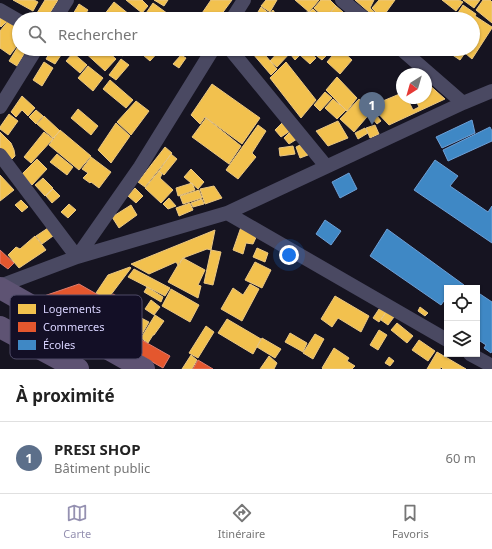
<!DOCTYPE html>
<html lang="fr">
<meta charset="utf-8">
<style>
:root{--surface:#fff;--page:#f6f6f6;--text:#222;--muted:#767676;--line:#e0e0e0;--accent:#9591b1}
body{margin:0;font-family:"Noto Sans",sans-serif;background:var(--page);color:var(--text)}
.controls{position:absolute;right:12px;bottom:12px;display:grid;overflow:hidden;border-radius:0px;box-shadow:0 1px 3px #0004}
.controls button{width:36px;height:36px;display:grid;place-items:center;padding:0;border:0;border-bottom:1px solid var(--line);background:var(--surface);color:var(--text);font:20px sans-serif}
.compass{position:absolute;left:396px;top:68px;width:36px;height:36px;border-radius:50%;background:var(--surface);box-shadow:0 1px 3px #0004;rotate:217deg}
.you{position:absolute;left:289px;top:255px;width:14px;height:14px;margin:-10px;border:3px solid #fff;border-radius:50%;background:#1a73e8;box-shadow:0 0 0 6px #1a73e833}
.badge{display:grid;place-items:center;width:26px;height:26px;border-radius:50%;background:var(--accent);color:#fff;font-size:13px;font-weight:700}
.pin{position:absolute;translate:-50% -33px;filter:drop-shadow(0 1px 2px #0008)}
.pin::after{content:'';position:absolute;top:21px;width:14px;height:12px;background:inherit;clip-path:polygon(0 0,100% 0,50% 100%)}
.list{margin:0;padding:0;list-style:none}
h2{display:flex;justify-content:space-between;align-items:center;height:52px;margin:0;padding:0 16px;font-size:17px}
h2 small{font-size:13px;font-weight:400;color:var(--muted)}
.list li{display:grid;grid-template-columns:26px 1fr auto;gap:12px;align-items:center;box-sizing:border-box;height:72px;padding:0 16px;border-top:1px solid var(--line)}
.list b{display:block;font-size:15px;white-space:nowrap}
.list p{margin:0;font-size:13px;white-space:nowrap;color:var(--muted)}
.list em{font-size:13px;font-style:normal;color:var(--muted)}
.icon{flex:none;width:22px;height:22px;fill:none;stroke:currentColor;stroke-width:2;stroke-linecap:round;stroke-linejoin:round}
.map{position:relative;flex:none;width:492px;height:369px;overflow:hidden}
.search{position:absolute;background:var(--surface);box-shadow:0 1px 3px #0004;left:12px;right:12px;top:12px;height:44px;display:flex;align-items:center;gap:10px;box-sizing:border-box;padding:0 14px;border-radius:22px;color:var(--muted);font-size:15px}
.sheet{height:124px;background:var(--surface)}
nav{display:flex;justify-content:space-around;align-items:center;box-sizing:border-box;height:56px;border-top:1px solid var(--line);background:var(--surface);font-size:11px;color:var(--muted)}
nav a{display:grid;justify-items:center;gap:2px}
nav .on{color:var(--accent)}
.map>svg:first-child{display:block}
.homes{fill:#f2c14e;stroke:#eac783}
.shops{fill:#e4572e;stroke:#e17c6d}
.schools{fill:#3f88c5;stroke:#6d9fd6}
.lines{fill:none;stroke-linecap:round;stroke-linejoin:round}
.street{stroke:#4a4962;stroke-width:14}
.primary{stroke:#5e5373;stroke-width:22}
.key{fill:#130f26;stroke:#4e4a67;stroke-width:1}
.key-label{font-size:11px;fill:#d9d4ff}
</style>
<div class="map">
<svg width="492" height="369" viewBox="0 0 492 369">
<rect width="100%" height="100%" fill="#161421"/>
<!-- homes -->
<path class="homes" d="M13,0H34L38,2L33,11Z
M45,0H58L47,18L37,13Z
M126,0H142L148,6L142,13Z
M154,0H168L164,6Z
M211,0H232L218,19H198Z
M266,0H277L270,12L261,6Z
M295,0H319L309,12Z
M321,0H330L336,6L325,18L314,8Z
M355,0H374L370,8L379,16L377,19Z
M379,0H395L382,18L372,8Z
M442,0H459L463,2L456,11Z
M463,0H480L474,8Z
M483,0H490L492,2V23L476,10Z
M114,2L135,19H109L104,15Z
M153,3L175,19H142Z
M79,4L88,10L82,19H80L73,14Z
M463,5L476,14L475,16L492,27V28L472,59L465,53L460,60L448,52L450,49H473V19H454Z
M336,6L343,12L337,19H325Z
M261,7L270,14L267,18L258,12Z
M313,9L324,19H309L305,13L307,12H310Z
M273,10L277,16L275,19H269L267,18Z
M0,17L7,21L1,27L0,26Z
M8,21L19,28V43L10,55L0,48V31Z
M19,45V49H27L17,66L9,61Z
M52,49H65L55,64L46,59Z
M81,49H105L116,59L105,71Z
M115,49H128L129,50L123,56L115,50Z
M136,49H161L150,61Z
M183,49H193L190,54Z
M260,49L277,69L271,75L253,54Z
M281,49H288L291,52L277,67L270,61Z
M296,49H306L316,58L310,64L300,55L295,60L291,55Z
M308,49H321L323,51L326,50L329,53L322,60Z
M338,49H340L352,60L340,74L327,62Z
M422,49H433L429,54Z
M73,53L87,65L80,73L66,61Z
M181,55L186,58L179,68L173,64Z
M121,59L129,65L116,80L109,75Z
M44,62L53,68L42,86L33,80Z
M286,62L316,100L301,118L270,78Z
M88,66L103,78L93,91L78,78Z
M337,77L357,98L347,111L326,90Z
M110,80L133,100L126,108L103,89Z
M426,83H427L445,99L389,125L372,107L378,103L402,93V98H407L413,110L419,107L415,98H426Z
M212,84L260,118L242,144L205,117L200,124L191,115Z
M325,92L332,98L320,111L314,105Z
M22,96L35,108L28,116L22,110L16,117L11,112Z
M333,99L346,110L337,119L325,108Z
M359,99L372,111L354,132L340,119Z
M136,101L149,111L131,135L117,122Z
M78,109L98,126L91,135L71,118Z
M36,110L43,116L36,124L29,117Z
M374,112L381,121L377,124L370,116Z
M9,114L18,121L8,135L0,129V127Z
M44,116L60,131L53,138L37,124Z
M206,118L241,146L229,164L192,137Z
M338,121L348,138L328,146L316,131Z
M283,122L290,131L281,137L275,130Z
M116,123L130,136L111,163L98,150Z
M258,125L266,131L252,153L256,157L238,179L226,170Z
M375,125L379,134L370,138L366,128Z
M365,128L368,133L358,139L355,133Z
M60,130L91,156L79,170L49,145Z
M291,131L297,139L289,144L284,138Z
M0,132L11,143L14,150L15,156L11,160L0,148Z
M44,132L53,139L31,163L24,157Z
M300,145L308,155L300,158L296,147Z
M293,146L295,154L280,156L279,148Z
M165,147L172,153L145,187L138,182Z
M57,154L73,167L67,175L50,162Z
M171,154L177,159L164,175L159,171Z
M91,157L111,172L99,188L91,182L90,183L83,178L88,173L82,169Z
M37,159L47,169L32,185L21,175Z
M191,169L204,182L198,189L184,177Z
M159,171L162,174L160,178L173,190L161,203L145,188Z
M0,175L14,190L0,201Z
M43,178L53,188L45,196L35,185Z
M192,183L195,190L178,196L176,188Z
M214,186L222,198L205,204L200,189Z
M135,188L143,196L136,203L128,196Z
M53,189L60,196L52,203L46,196Z
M199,190L202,198L183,204L180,196Z
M169,198L176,206L168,209L163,204Z
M202,199L204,204L193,207L191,203Z
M21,200L28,207L22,212L15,205Z
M190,203L193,210L179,216L176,208Z
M69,204L76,210L68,218L61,212Z
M131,205L137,215L119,228L112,217Z
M241,227L258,233L253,244L246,243L243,254L233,250Z
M48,228L53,236L42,244L36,236Z
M215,230L211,250L207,249L183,258L178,265L176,262L149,274L131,264Z
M35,236L46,250L19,268L8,255L16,247L20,249Z
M257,248L268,253L265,262L253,257Z
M211,250L221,252L213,285L204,283Z
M183,258L205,270L198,285L201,286L198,298L168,282L178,265H179Z
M255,262L271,270L262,288L245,280Z
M130,267L131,268L107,300L96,293L108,275Z
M134,269L170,288L165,296L128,277Z
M250,284L259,289L242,321L221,309L233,288L243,295Z
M147,287L163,297L161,302L144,292Z
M171,289L199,305L190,322L162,306Z
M335,296L369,316L361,332L338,318L332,327L321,319Z
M151,300L160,307L154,315L145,309Z
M107,303L113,307L116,305L149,322L134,348L90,323Z
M420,307L428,313L425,316L418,311Z
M379,309L386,312L379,322L373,318Z
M386,312L394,317L388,325L381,320Z
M155,315L164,321L154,335H153L148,343L141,338Z
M227,319L261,339L253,354L218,333Z
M397,323L413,336L407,343L391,330Z
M206,326L214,332L198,358L189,353Z
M379,330L387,335L378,350L370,345Z
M290,333L307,343L303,352L285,342Z
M315,334L324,339L313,359L303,353Z
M262,338L281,349L275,358L257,347Z
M419,340L435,351L428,361L412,350Z
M334,348L349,358L347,361L355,366L352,369H323L322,368Z
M437,352L466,369H443L441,367L440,369H427Z
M191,355L197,360L192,369H182Z
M269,356L277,363L274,369H260Z
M389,357L394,361L390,366L385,363Z"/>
<!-- shops -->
<path class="shops" d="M0,250L14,263L8,269L0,263Z
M79,284L107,300L88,325L44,300V296Z
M113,294L141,309L138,316L110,300Z
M140,339L170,356L163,368L133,351Z
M198,360L213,369H193Z"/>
<!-- schools -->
<path class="schools" d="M472,120L475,133L442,148L436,137Z
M490,127L492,131V141L448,161L443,150Z
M435,160L458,176L450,186L488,212L492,206V243L414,190Z
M349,173L357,189L340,198L332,182Z
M325,220L341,231L331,245L316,234Z
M387,229L464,285L462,288H447V299L446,298L441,305L370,256Z
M477,292L492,302V351L491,353L484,348L486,345L477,339Z"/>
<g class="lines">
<!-- street -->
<path class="street" d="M342,0L365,19
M0,10L19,21
M55,19L67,0
M232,19L244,0
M230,49L326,166
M401,49L463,103
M0,107L36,49
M0,155L77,257L140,167L213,49
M227,213L447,340
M0,286L77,257L227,213L463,103L492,91
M470,354L492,366"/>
<!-- primary -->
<path class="primary" d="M0,288L144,369
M0,327L78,369"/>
</g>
<!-- legend -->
<rect x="10" y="295" width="132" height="64" rx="6" class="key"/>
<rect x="18" y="304" width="18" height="10" fill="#f2c14e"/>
<rect x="18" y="322" width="18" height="10" fill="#e4572e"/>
<rect x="18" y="340" width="18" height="10" fill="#3f88c5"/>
<g class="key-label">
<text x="43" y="313">Logements</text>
<text x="43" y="331">Commerces</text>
<text x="43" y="349">Écoles</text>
</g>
</svg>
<div class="controls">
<button><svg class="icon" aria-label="locate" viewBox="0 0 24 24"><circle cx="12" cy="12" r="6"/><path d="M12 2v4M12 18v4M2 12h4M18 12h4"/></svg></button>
<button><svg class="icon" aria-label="layers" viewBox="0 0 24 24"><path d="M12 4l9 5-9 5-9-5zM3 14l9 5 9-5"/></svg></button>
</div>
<svg class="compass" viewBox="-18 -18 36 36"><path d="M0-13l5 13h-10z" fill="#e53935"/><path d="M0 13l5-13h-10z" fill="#767676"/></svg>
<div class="you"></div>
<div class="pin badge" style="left:372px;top:125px;background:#5c6f8a">1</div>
<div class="search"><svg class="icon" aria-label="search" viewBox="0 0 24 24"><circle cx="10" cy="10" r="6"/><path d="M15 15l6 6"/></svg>Rechercher</div>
</div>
<section class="sheet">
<h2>À proximité<small></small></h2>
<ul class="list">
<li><span class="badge" style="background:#5c6f8a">1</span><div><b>PRESI SHOP</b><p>Bâtiment public</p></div><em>60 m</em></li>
</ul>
</section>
<nav>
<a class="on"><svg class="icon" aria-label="map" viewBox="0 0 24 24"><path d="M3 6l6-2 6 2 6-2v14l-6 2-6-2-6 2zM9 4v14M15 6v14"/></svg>Carte</a>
<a><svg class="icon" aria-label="directions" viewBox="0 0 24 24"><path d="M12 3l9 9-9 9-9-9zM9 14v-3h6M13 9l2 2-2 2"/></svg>Itinéraire</a>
<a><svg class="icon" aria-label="saved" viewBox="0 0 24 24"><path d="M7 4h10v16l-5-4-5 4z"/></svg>Favoris</a>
</nav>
